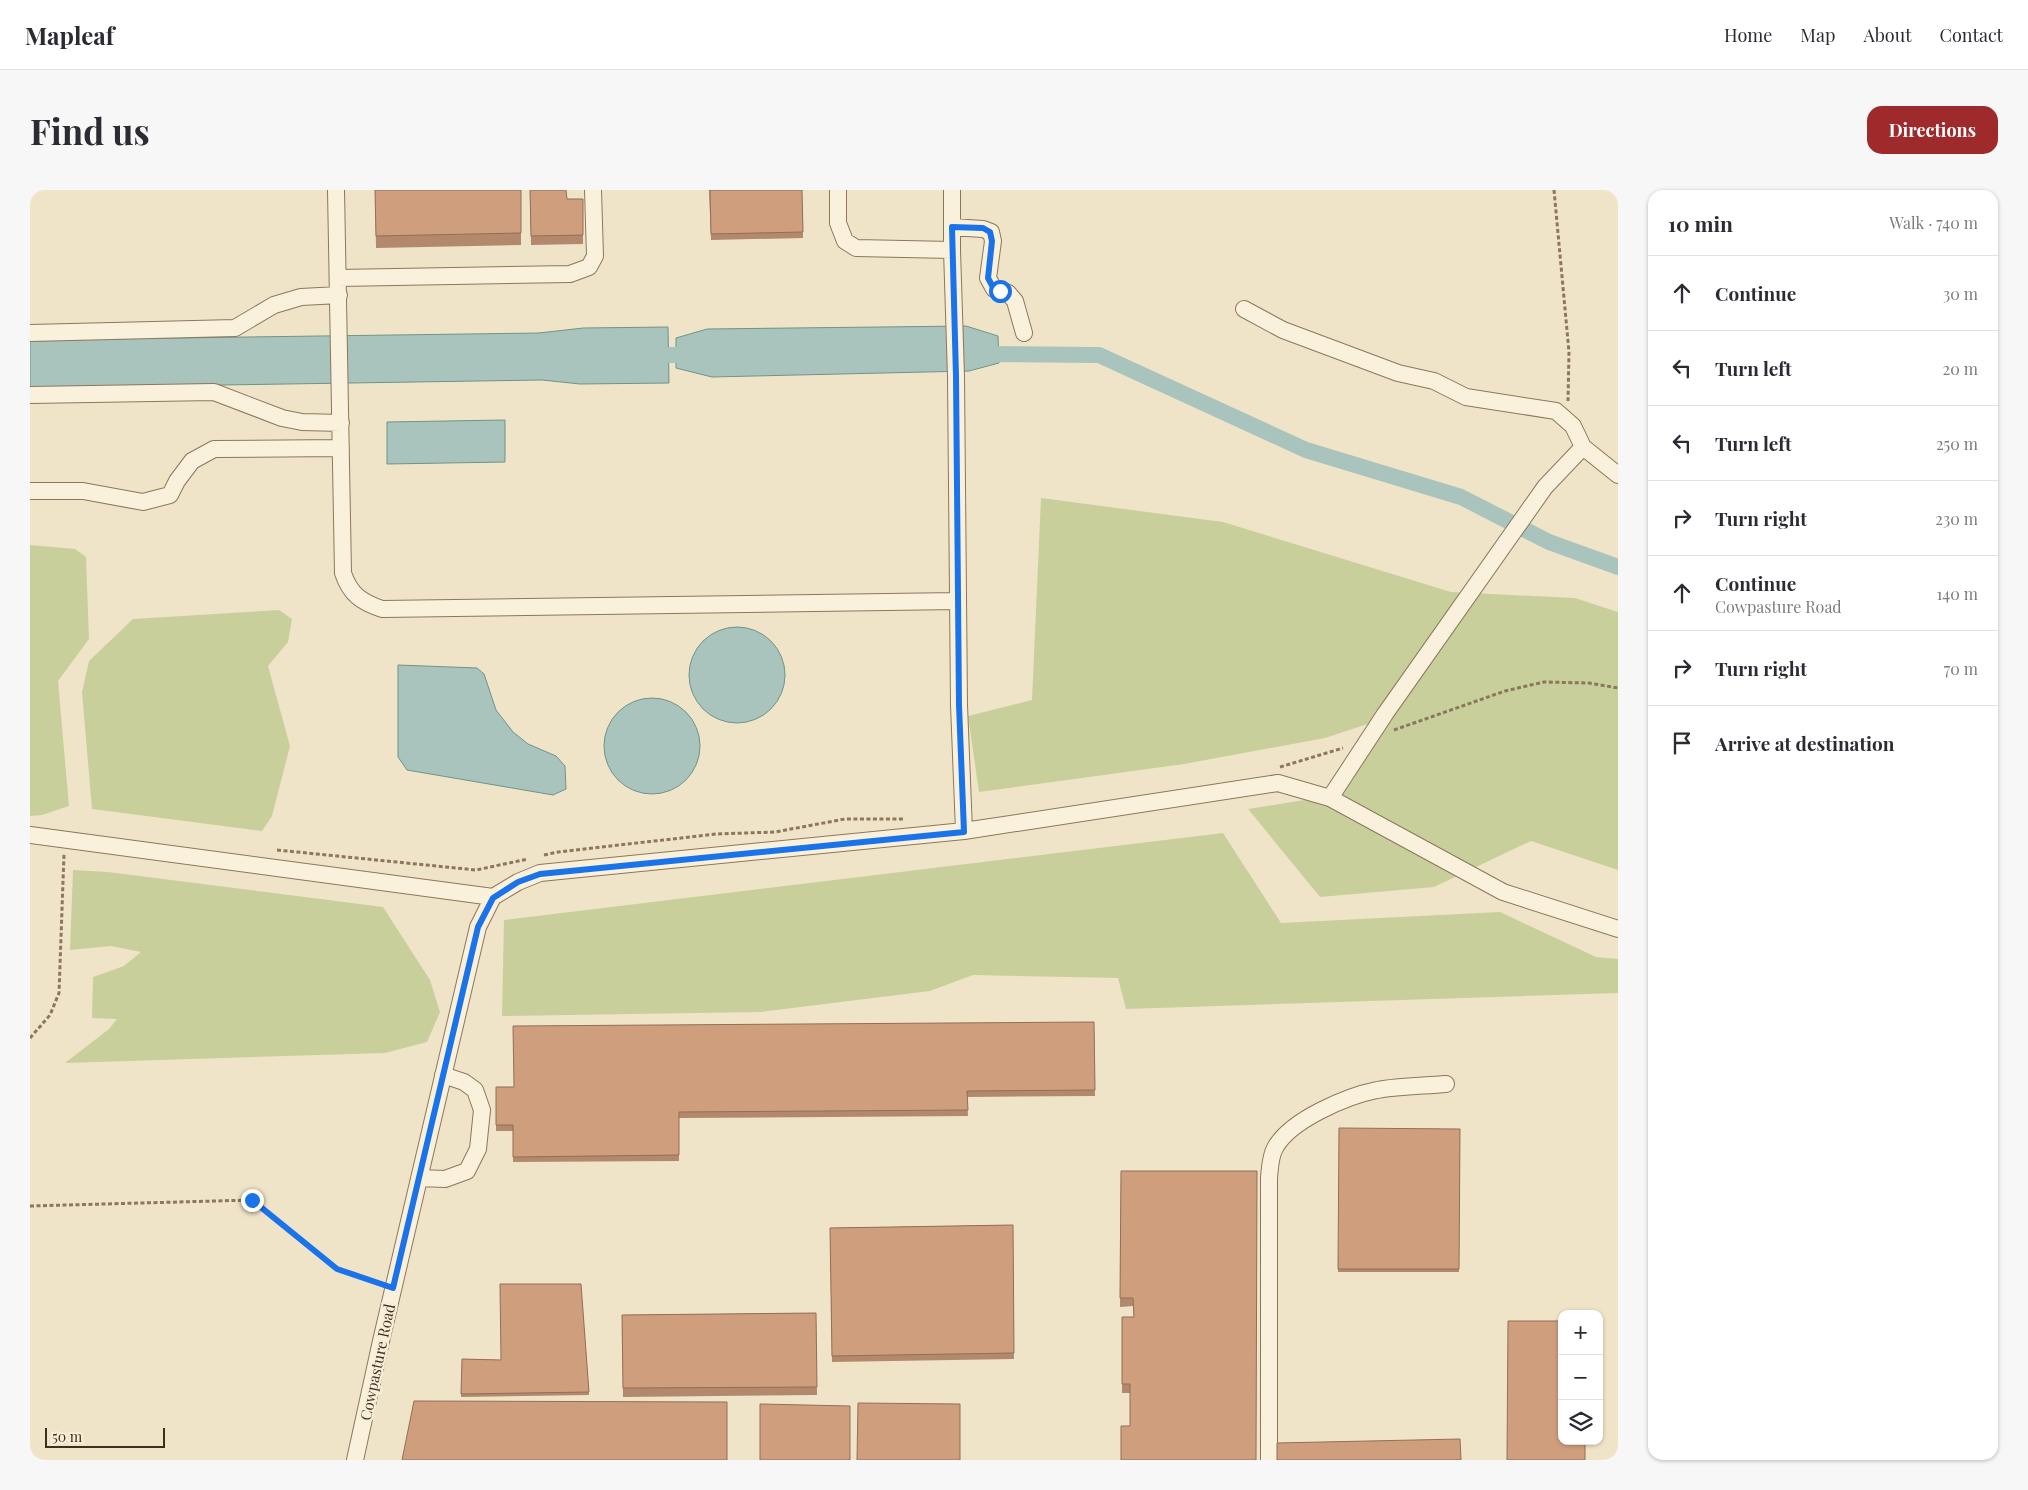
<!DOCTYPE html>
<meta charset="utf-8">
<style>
:root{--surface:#fff;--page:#f7f7f7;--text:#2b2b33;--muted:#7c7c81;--line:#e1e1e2;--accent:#9e2a2b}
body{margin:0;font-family:"Playfair Display",serif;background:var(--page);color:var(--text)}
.controls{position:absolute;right:15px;bottom:15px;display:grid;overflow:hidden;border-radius:10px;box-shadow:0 1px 4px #0004}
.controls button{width:45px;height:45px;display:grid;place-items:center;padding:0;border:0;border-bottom:1px solid var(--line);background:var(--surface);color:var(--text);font:25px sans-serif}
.scale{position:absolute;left:15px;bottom:12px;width:120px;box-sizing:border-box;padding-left:5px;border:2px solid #3d2e20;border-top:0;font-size:14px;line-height:18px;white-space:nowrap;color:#3d2e20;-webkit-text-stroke:4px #f7eed8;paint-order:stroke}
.stop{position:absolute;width:15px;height:15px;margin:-11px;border:4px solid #1a73e8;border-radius:50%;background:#fff}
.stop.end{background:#1a73e8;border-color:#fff;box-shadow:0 1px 5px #0008}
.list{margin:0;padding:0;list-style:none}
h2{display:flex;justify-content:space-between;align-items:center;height:65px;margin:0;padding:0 20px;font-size:21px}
h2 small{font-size:16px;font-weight:400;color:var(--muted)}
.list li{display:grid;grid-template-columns:32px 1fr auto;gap:15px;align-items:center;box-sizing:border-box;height:75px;padding:0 20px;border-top:1px solid var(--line)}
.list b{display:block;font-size:19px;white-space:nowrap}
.list p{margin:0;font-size:16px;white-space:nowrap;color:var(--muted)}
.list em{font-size:16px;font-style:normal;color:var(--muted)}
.icon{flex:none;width:28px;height:28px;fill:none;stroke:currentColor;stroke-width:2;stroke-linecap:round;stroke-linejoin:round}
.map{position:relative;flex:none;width:1588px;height:1270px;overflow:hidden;border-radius:15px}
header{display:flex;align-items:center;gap:30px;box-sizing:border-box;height:70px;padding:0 25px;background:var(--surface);border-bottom:1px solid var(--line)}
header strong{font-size:24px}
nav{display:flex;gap:28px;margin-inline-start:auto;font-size:18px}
.intro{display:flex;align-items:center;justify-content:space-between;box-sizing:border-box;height:120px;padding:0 30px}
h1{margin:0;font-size:35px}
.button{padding:12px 22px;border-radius:15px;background:var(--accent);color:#fff;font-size:18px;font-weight:700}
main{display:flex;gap:30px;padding:0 30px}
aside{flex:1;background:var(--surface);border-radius:15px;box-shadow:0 1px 4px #0004}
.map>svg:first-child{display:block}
.green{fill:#c9cf9b}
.water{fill:#a9c4bc;stroke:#6f938a}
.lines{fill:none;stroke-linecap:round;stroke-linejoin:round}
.canal{stroke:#a9c4bc;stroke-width:16}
.minor-casing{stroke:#8d765c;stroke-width:18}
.path{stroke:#8d765c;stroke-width:3;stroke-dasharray:4 2.5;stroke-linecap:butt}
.minor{stroke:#faf1dc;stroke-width:16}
.wall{fill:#b2896c}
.building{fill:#cf9f7d;stroke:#916f58}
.route{stroke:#1a73e8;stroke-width:6}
.labels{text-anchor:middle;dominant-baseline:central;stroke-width:5;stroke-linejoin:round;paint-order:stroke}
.street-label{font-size:15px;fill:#3d2e20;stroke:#f7eed8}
</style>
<header>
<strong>Mapleaf</strong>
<nav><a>Home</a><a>Map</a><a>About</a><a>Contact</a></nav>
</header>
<div class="intro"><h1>Find us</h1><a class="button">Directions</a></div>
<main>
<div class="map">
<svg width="1588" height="1270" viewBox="0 0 1588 1270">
<rect width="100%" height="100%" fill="#f0e4c8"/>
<!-- green -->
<path class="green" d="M1011,308L1193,332L1421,402L1545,408L1588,422V680L1501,651L1404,697L1290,707L1218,619L1312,604L1362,526L1295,548L1154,574L949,602L938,526L1002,510Z
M0,355L45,359L56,367L59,449L28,491L39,616L12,625L0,626Z
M249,420L262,429L258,452L238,476L260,556L242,626L232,641L62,619L52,502L59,471L103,429Z
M1193,643L1251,733L1470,722L1566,767L1588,769V803L1096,819L1088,788L943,785L900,801L730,822L472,826L474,730Z
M43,680L78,682L353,717L400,790L410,822L397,852L355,863L35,873L79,839L87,829L62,828L63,787L94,776L111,762L81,756L40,760Z"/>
<!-- water -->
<path class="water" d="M936,136L968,146L969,173L939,181L682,187L646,178V148L677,139Z
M638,137L639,193L550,194L512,190L0,198V150L509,143L553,138Z
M475,230V272L357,274V232Z
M659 485a48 48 0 1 1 96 0a48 48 0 1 1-96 0Z
M368,475L447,478L454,484L466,520L483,542L498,554L526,566L535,576L536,599L523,605L377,580L368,567Z
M574 556a48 48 0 1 1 96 0a48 48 0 1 1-96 0Z"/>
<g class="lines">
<!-- canal -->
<path class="canal" d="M946,164L1069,165L1276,260L1431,307L1519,352L1588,377
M639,165H666"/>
<!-- minor casing -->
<g class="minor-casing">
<path id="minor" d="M306,0L313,383C320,404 331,412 352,419L928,411
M808,0V33L815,51L826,58L922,60
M922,0V60L926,186L929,515L934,641
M922,37L953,39L961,42L963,51L958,88L964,99L978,103L985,111L994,143
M308,88L540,84L559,77L565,66L563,0
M1214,119L1253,140L1368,183L1404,191L1436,207L1526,221L1543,236L1553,257L1588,285
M0,143L205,138L244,115L271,107L309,105
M0,205L184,202L252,228L272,232L311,233
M0,301H53L113,312L140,305L147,291L162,271L184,259L311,258
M1300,608L1355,524L1515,297L1553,257
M0,645L463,707
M389,988L415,989L437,981L448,959L452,920L445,900L434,892L413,885
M325,1270L351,1151L448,737L463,707L488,692L510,683L934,641L1248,593L1300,608L1473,702L1588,739
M1239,1270V988C1240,978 1240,967 1245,958C1260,930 1317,906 1347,900C1370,896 1393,896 1416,894"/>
</g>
<!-- path -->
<path class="path" d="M1524,0L1539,162L1538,211
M1364,540L1475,501L1514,492L1559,493L1588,498
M1250,577L1313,558
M247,660L446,680L498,669
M514,665L528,662L686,644L745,642L815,629H873
M0,848L20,825L29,803L34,664
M0,1016L222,1010L307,1079L348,1093"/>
<!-- minor -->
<use href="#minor" class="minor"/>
</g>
<!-- wall -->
<path class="wall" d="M345,0H491V55L346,58Z
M500,0L537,9H553V54L501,55Z
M679,0H772L773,48L681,50Z
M1064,832L1065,906L937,907L938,926L649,928V971L483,972V941H466V897H484Z
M1430,939L1429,1082H1308V1079Z
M1091,981H1227L1100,1236V1203H1092V1127H1104L1103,1116L1090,1117Z
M983,1035L984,1169L802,1172L800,1038Z
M551,1094L559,1205L431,1207L432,1169L471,1170Z
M786,1123L787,1205L593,1207L592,1125Z"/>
<!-- building -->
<path class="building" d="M345,0H491V43L346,46Z
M500,0H536L537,9H553V45L501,46Z
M680,0H772L773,42L681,44Z
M1064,832L1065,900L937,901L938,920L649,922V965L483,967V935H466V897H484L483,836Z
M1309,938L1430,939L1429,1079H1308Z
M1091,981H1227L1226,1270H1091V1236H1100V1194H1092V1127H1104L1103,1108H1090Z
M983,1035L984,1163L802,1166L800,1038Z
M470,1094H551L559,1202L431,1204L432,1169L471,1170Z
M786,1123L787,1197L593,1198L592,1125Z
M1478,1131H1532V1251H1555V1270H1477Z
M384,1211L697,1212V1270H372Z
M828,1213L930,1214V1270H827Z
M730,1214L820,1216V1270H730Z
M1430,1249L1431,1270H1247V1253Z"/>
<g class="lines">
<!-- route -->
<path class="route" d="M222,1010L307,1079L363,1098L448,737L463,708L488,692L510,684L934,642L929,515L926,186L922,37L953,38L960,42L962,51L958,88L964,99L970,101"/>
</g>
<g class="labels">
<!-- street labels -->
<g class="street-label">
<text transform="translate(347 1172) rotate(-78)">Cowpasture Road</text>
</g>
</g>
</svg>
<div class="controls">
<button>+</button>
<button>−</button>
<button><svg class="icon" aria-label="layers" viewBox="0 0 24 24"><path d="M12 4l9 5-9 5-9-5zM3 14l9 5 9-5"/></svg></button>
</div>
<div class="scale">50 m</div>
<div class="stop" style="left:970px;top:101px"></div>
<div class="stop end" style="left:222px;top:1010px"></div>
</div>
<aside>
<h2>10 min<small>Walk · 740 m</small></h2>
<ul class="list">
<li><svg class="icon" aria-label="ahead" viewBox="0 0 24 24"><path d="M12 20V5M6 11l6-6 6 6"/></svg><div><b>Continue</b></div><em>30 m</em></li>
<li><svg class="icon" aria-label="left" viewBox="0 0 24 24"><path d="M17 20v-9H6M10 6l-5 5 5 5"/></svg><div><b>Turn left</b></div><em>20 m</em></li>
<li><svg class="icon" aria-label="left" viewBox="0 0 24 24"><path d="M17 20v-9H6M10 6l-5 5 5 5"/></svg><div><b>Turn left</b></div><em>250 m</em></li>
<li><svg class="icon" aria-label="right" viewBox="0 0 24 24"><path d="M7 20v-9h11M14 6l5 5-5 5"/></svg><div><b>Turn right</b></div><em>230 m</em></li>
<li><svg class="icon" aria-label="ahead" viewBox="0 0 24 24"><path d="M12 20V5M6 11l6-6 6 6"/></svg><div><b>Continue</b><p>Cowpasture Road</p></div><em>140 m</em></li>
<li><svg class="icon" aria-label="right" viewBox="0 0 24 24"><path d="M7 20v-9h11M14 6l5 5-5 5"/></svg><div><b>Turn right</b></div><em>70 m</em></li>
<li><svg class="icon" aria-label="arrive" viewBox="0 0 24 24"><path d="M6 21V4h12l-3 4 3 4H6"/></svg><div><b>Arrive at destination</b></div></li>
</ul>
</aside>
</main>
